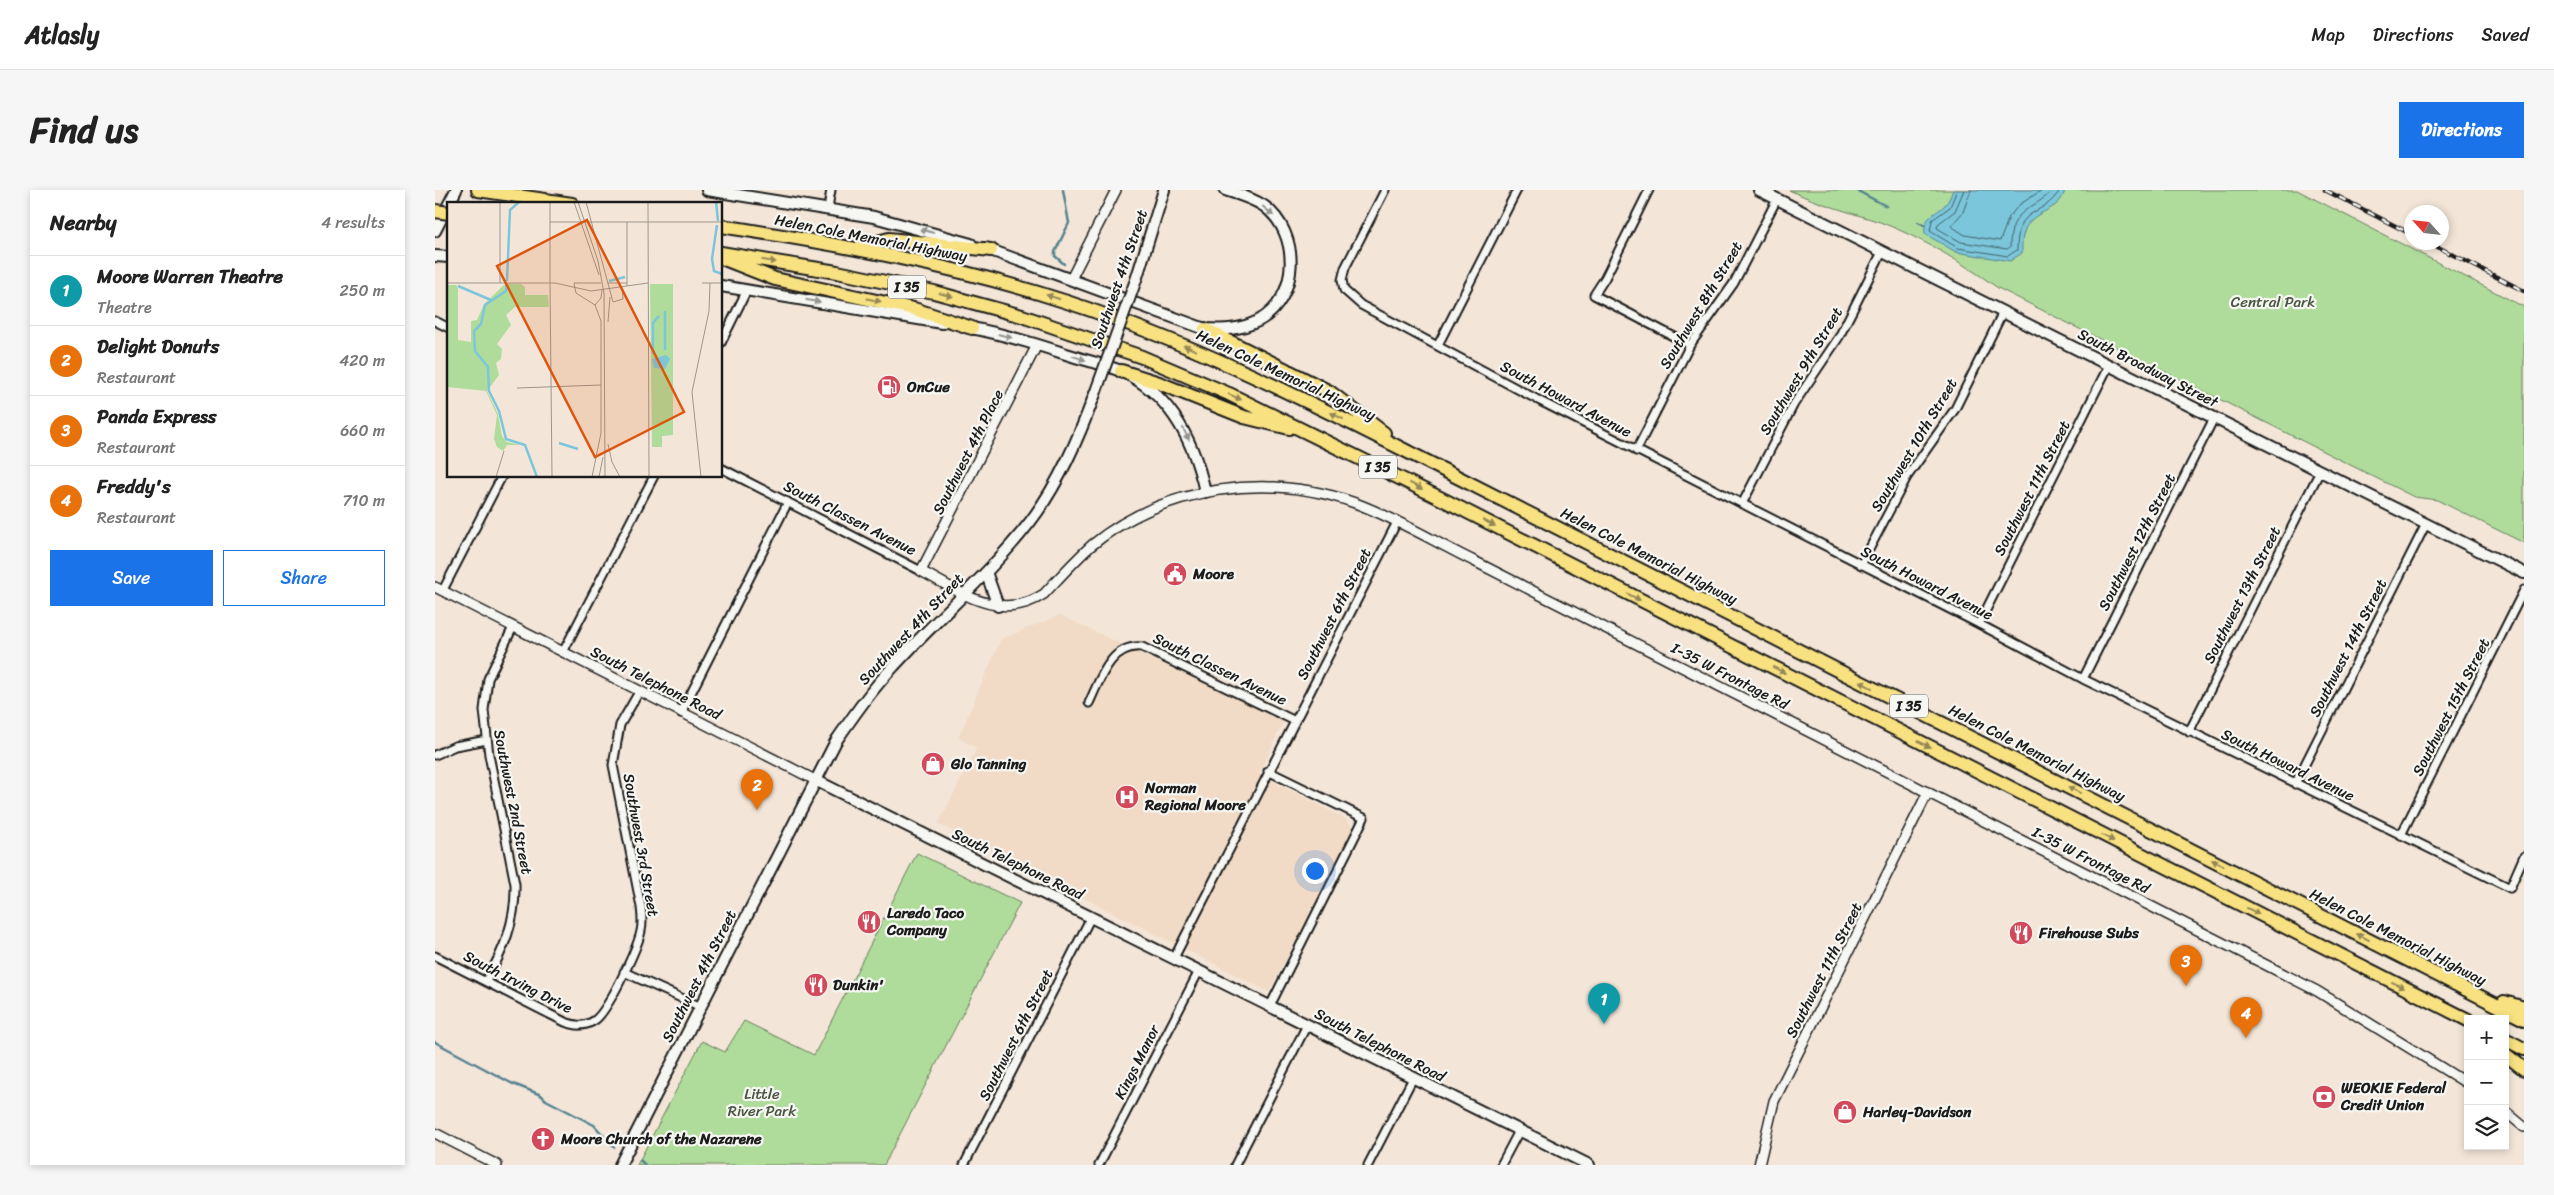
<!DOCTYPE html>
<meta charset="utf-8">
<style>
:root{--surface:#fff;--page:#f6f6f6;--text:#222;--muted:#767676;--line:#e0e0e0;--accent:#1a73e8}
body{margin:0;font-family:Sriracha,sans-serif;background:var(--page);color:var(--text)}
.controls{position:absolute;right:15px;bottom:15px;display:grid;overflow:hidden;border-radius:0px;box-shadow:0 2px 8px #0003}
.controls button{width:45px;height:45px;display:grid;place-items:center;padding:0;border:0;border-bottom:1px solid var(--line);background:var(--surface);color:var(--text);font:25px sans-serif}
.compass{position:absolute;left:1969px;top:15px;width:45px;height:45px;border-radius:50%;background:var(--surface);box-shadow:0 2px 8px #0003;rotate:297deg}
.you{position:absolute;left:879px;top:680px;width:18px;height:18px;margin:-12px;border:4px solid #fff;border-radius:50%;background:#1a73e8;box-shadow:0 0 0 8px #1a73e833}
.badge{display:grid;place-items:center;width:32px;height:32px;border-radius:50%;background:var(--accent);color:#fff;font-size:16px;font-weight:700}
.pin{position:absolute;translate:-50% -41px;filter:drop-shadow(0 1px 2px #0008)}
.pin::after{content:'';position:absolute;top:26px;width:18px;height:15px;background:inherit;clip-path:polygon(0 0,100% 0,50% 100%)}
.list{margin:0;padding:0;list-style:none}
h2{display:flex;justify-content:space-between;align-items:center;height:65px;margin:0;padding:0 20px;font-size:21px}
h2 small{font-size:16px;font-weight:400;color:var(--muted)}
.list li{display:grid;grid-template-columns:32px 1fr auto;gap:15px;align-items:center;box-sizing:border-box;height:70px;padding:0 20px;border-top:1px solid var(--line)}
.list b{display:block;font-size:19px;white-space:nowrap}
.list p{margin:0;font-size:16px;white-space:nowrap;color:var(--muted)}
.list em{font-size:16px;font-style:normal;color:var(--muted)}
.actions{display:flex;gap:10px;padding:15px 20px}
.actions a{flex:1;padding:11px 0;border:1px solid var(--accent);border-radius:0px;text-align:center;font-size:18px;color:var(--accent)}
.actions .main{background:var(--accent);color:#fff}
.icon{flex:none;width:28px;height:28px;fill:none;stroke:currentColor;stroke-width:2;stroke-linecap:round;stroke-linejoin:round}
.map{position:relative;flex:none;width:2089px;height:975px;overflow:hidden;border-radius:0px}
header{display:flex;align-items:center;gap:30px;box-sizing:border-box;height:70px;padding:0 25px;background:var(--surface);border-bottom:1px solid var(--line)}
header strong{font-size:24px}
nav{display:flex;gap:28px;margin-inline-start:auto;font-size:18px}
.intro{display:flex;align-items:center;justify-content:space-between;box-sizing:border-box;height:120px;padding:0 30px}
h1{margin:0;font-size:35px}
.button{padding:12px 22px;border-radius:0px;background:var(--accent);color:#fff;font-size:18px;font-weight:700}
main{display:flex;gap:30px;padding:0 30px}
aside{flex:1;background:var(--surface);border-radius:0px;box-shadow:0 2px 8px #0003}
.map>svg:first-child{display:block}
.built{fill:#f1dbc6}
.green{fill:#afdc9b;stroke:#667c5c}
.water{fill:#7bc6db;stroke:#55828f}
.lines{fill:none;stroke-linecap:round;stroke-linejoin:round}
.shore{stroke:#426068;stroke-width:1}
.stream{stroke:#55828f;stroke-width:2.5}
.minor-casing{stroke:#1c1c1c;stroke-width:11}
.tertiary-casing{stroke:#1c1c1c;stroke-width:12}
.secondary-casing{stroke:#1c1c1c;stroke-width:14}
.motorway-casing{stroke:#1c1c1c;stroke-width:16}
.minor{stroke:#f6f6f2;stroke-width:7}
.tertiary{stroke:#f6f6f2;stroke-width:9}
.secondary{stroke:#f6f6f2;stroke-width:10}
.motorway{stroke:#f8e181;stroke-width:12}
.rail-casing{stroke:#1c1c1c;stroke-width:4.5}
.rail{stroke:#f6f6f2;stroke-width:2.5;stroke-dasharray:8;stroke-linecap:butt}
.secondary-bridge-casing{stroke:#1c1c1c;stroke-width:14;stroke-linecap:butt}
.motorway-bridge-casing{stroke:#1c1c1c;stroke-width:16;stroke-linecap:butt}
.secondary-bridge{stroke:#f6f6f2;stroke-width:10}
.motorway-bridge{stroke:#f8e181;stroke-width:12}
.oneway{fill:#949492}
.oneway2{fill:#958854}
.labels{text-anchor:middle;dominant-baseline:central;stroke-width:4.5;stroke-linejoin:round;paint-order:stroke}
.shield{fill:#f6f6f2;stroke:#5d5d5c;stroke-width:1}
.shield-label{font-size:14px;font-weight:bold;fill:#1c1c1c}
.street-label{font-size:15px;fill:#1c1c1c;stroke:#f6f6f2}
.park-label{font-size:15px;fill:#485642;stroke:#f6f6f2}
.poi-label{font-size:15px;font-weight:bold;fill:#1c1c1c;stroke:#f6f6f2;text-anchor:start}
.inset-river{fill:none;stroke:#7bc6db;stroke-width:2.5}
.inset-road{fill:none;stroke:#9d958d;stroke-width:1}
.view{fill:#de560d;fill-opacity:0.15;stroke:#de560d;stroke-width:2.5}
.inset-edge{fill:none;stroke:#1c1c1c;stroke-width:2.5}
</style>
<header>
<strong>Atlasly</strong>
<nav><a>Map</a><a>Directions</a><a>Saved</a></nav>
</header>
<div class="intro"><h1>Find us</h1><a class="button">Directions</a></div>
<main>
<aside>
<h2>Nearby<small>4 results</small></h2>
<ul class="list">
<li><span class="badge" style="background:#0f9aa8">1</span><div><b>Moore Warren Theatre</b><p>Theatre</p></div><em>250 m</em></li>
<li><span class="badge" style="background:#e8710a">2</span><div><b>Delight Donuts</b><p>Restaurant</p></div><em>420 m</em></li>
<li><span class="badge" style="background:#e8710a">3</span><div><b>Panda Express</b><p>Restaurant</p></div><em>660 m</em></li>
<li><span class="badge" style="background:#e8710a">4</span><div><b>Freddy's</b><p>Restaurant</p></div><em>710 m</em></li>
</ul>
<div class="actions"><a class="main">Save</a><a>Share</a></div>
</aside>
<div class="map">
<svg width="2089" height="975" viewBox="0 0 2089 975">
<rect width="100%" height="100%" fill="#f3e6d8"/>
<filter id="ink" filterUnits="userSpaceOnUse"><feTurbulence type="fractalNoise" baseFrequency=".02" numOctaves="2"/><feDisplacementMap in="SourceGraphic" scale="10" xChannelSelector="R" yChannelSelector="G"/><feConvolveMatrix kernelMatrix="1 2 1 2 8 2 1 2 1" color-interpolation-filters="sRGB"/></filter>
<g filter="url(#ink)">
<!-- built -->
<path class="built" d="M625,425L849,531L824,584L911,629L919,638L834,802L503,634L542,558L523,548L566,449Z"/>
<!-- green -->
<path class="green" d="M1354,0H1862L2089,117V353L2002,310L1979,307L1563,98C1526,72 1487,48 1445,32C1414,22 1384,14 1354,0Z
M482,663L585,713L449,975H202L267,851L290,862L309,831L379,865Z"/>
<!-- water -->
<path class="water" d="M1518,0H1630C1623,30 1584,13 1587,63L1575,71L1521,62L1490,44C1488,26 1500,25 1510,15C1514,11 1516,5 1518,0Z"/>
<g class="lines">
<!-- shore -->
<path class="shore" d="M1522,0L1515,17L1497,30L1495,41L1523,58L1573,66L1582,60C1582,13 1608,29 1625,0
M1529,0L1520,21L1503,34L1502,38L1526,52L1572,59L1575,57C1575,17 1597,22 1618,0
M1536,0L1528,22L1516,36L1530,45L1565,51L1574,27L1584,15L1607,0"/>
<!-- stream -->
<path class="stream" d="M628,0L634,33L620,62V66L629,74
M1421,0L1451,16
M1483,32L1489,35
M0,852L76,893L106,905L111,910L159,935L179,957
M205,970L210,975"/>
<!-- minor casing -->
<g class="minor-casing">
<path id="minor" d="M950,0L910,78L907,90L909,100L926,115L1105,211L1544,434L1648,489L2075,698L2089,666
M1214,0L1170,88L1159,105L1255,155
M393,18L396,0
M0,131L14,138
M286,153L312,100
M1003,155L1082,0
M1201,261L1255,155L1299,93L1342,9
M286,278L486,381
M1307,314L1359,214L1404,147L1447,62
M1426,375L1472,287L1520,219L1568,122
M8,400L67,286
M1544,434L1674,175
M128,462L219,286
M1648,489L1779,228
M654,513C665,490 675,454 707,457L860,531
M246,523L353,312
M1754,542L1885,281
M0,565L20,556L52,550
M833,581L929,628L835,816
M1860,594L1991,334
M1966,645L2089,400
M0,766L130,832C141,836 150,837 160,830C173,821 203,757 206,741C208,733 207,725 206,717L178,575L185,535L204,502
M739,768L962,332
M189,782L266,817
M51,791C69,760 81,731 80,694L54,565L49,520L53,489L78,437
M529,975L656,727
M664,975L764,781
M800,975L872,835
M933,975L978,888
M1066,975L1084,941"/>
</g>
<!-- tertiary casing -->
<g class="tertiary-casing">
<path id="tertiary" d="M636,89L681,0
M602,155L486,381C526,402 565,433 609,404C625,387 640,370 657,355C729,296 833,282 920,313C961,328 1000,352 1039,371L1882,801L2033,894
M0,397L380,590
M2070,921L2089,937
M0,943L62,975
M1324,975L1339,911L1493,602"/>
</g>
<!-- secondary casing -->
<g class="secondary-casing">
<path id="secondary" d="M272,0L439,27L536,54
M1324,0L2089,383
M0,41L21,0
M550,58L770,139C789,140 805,140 823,131C865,109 866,43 829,16C817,8 803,4 790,0
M0,66L14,67
M702,87L729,0
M286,96L507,133
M531,137C565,143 598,153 631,164C649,170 668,174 686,181C736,204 759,251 770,302
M551,382L563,416
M380,590L1154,975
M185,975L401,551C419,525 437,499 459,476C503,427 554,385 595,332C624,294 643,249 660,204"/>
</g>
<!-- motorway casing -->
<g class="motorway-casing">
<path id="motorway" d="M43,0L137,14
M286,36C403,54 519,75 632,112C752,151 865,207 977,264L2089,829
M425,57L454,49L556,60
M286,63L402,82L499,102L587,126L707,167L794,204L1011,311L2033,830
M289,69L340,89L479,119L537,138
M770,139L895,202L949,243
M686,181L724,193L809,227L854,238
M2069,812L2089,818
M2070,849L2089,859
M2070,864L2089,879"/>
</g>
<!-- minor -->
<use href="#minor" class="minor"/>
<!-- tertiary -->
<use href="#tertiary" class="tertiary"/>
<!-- secondary -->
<use href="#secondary" class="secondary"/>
<!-- motorway -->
<use href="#motorway" class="motorway"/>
<!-- rail casing -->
<g class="rail-casing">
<path id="rail" d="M1890,0L1976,44
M1993,52L2089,101"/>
</g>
<!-- rail -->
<use href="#rail" class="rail"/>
<!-- secondary-bridge casing -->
<g class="secondary-bridge-casing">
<path id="secondary-bridge" d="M660,204L702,87"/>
</g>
<!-- motorway-bridge casing -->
<g class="motorway-bridge-casing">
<path id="motorway-bridge" d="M0,21L14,23"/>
</g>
<!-- secondary-bridge -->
<use href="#secondary-bridge" class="secondary-bridge"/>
<!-- motorway-bridge -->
<use href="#motorway-bridge" class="motorway-bridge"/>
</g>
<!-- one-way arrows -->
<defs><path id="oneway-solid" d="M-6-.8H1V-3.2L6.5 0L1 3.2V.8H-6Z" transform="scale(1.25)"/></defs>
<g class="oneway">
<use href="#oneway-solid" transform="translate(833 21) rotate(41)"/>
<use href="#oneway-solid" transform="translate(492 41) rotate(-165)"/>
<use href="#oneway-solid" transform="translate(378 111) rotate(10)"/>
<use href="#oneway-solid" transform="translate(570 146) rotate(15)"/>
<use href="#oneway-solid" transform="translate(644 168) rotate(18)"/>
<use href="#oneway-solid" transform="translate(751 244) rotate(63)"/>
</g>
<g class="oneway2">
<use href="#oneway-solid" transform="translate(334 71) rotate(9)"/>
<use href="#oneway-solid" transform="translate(511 105) rotate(15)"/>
<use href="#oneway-solid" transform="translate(618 107) rotate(-163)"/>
<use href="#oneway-solid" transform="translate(439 110) rotate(12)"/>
<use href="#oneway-solid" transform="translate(755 158) rotate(-158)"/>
<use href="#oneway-solid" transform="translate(800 207) rotate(24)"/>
<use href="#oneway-solid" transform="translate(902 226) rotate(-153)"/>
<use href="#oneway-solid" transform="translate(981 296) rotate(27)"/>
<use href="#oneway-solid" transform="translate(1054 333) rotate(27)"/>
<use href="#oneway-solid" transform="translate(1199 407) rotate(27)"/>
<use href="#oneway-solid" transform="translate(1344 480) rotate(27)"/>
<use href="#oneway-solid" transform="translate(1431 495) rotate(-153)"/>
<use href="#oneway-solid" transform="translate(1489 554) rotate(27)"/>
<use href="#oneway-solid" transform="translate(1639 600) rotate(-153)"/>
<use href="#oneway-solid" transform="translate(1673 648) rotate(27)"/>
<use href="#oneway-solid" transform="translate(1783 673) rotate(-153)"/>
<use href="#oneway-solid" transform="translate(1818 721) rotate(27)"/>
<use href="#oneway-solid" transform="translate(1928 747) rotate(-153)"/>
<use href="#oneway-solid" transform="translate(1963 795) rotate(27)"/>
</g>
</g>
<!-- icons -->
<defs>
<g id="fuel-disc" transform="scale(1.25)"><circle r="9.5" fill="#d1495b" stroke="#f6f6f2"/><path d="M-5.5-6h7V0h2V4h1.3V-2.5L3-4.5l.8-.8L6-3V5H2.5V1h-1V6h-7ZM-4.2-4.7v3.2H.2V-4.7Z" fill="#fff"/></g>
<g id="civic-disc" transform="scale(1.25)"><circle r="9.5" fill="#d1495b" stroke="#f6f6f2"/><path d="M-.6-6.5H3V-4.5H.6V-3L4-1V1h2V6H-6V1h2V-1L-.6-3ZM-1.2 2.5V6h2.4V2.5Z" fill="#fff"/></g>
<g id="shop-disc" transform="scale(1.25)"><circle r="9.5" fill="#d1495b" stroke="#f6f6f2"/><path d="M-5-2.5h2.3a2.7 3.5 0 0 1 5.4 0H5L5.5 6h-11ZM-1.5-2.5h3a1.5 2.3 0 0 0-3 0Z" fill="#fff"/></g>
<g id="hospital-disc" transform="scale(1.25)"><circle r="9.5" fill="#d1495b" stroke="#f6f6f2"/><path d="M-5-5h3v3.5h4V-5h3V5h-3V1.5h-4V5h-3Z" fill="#fff"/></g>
<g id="restaurant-disc" transform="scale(1.25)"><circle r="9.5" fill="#d1495b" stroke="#f6f6f2"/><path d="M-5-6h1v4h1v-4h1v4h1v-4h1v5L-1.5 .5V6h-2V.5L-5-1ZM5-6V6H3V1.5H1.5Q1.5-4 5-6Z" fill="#fff"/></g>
<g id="bank-disc" transform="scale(1.25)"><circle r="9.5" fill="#d1495b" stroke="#f6f6f2"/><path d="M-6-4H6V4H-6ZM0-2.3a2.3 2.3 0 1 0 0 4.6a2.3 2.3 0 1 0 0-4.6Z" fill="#fff"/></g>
<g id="church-disc" transform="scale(1.25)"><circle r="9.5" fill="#d1495b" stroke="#f6f6f2"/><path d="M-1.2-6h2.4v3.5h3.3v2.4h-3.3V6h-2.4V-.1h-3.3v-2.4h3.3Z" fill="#fff"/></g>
</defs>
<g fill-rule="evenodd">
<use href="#fuel-disc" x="454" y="197"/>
<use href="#civic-disc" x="740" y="384"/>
<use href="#shop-disc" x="498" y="574"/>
<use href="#hospital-disc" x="692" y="607"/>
<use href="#restaurant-disc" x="434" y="732"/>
<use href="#restaurant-disc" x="1586" y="743"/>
<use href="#restaurant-disc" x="381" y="795"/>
<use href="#bank-disc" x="1889" y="907"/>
<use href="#shop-disc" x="1410" y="922"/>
<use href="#church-disc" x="108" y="949"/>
</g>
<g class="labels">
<!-- shield labels -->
<g class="shield">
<rect x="453" y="85.5" width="38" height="23" rx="4"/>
<rect x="924" y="265.5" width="38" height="23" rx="4"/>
<rect x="1455" y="504.5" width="38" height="23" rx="4"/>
</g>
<g class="shield-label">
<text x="472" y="97">I 35</text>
<text x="943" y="277">I 35</text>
<text x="1474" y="516">I 35</text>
</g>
<!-- street labels -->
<g class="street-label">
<text transform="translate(436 48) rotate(11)">Helen Cole Memorial Highway</text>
<text transform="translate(684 89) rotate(-71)">Southwest 4th Street</text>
<text transform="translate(1266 115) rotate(-59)">Southwest 8th Street</text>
<text transform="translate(1713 178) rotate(27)">South Broadway Street</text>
<text transform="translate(1366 181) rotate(-59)">Southwest 9th Street</text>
<text transform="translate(851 185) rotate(25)">Helen Cole Memorial Highway</text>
<text transform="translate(1131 209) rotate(28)">South Howard Avenue</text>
<text transform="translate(1479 255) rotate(-59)">Southwest 10th Street</text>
<text transform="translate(533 262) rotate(-63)">Southwest 4th Place</text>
<text transform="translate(1597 298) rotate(-63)">Southwest 11th Street</text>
<text transform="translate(415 328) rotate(27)">South Classen Avenue</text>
<text transform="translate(1702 352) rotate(-63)">Southwest 12th Street</text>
<text transform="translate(1214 366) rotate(27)">Helen Cole Memorial Highway</text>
<text transform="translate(1492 393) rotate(27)">South Howard Avenue</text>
<text transform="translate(1807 405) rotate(-63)">Southwest 13th Street</text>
<text transform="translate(899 424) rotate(-63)">Southwest 6th Street</text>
<text transform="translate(476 439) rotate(-47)">Southwest 4th Street</text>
<text transform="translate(1913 458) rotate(-63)">Southwest 14th Street</text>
<text transform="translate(785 479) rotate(26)">South Classen Avenue</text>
<text transform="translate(1295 486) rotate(27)">I-35 W Frontage Rd</text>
<text transform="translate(221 493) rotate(27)">South Telephone Road</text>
<text transform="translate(2016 517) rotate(-63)">Southwest 15th Street</text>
<text transform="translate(1602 563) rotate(27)">Helen Cole Memorial Highway</text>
<text transform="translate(1853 575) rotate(26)">South Howard Avenue</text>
<text transform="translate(78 612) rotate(79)">Southwest 2nd Street</text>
<text transform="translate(206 655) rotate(80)">Southwest 3rd Street</text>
<text transform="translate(1656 670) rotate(27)">I-35 W Frontage Rd</text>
<text transform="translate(583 674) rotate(26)">South Telephone Road</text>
<text transform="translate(1963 747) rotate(27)">Helen Cole Memorial Highway</text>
<text transform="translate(1389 780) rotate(-63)">Southwest 11th Street</text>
<text transform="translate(264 786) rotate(-63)">Southwest 4th Street</text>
<text transform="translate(83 792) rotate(27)">South Irving Drive</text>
<text transform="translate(581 845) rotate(-63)">Southwest 6th Street</text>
<text transform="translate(945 855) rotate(27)">South Telephone Road</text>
<text transform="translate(702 872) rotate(-63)">Kings Manor</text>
</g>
<!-- park labels -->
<g class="park-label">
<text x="1838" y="112">Central Park</text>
<text x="327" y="904">Little<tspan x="327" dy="17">River Park</tspan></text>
</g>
<!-- poi labels -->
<g class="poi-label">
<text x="472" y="197">OnCue</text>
<text x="758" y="384">Moore</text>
<text x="516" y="574">Glo Tanning</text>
<text x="710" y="598">Norman<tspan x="710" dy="17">Regional Moore</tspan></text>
<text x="452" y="723">Laredo Taco<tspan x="452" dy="17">Company</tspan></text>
<text x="1604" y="743">Firehouse Subs</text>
<text x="398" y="795">Dunkin'</text>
<text x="1906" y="898">WEOKIE Federal<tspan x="1906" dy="17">Credit Union</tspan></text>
<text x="1428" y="922">Harley-Davidson</text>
<text x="126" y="949">Moore Church of the Nazarene</text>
</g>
</g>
<!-- overview -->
<g transform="translate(12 12)">
<rect width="275" height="275" fill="#f3e6d8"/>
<path d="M58,82H74L78,85V93H101L102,105H68L59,113L64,123L50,142L55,147L54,157L49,161L52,173L40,189L51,212L55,234L60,240L73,243H60L56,249L50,245L47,237L50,213L39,189L0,185V83H9L11,86V138L24,140V119L30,118L37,102ZM203,82H226V233L215,234V245H205Z" fill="#afdc9b"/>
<path d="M219,153L223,157L218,167L207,166L205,157Z" fill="#7bc6db"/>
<path class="inset-river" d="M269,0L271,19M270,23L265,57L267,69L275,72M60,79L63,8L72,0M162,79L178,75M60,82L59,89L38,103L34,122L27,129L28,149L41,165L42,189L52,209L59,237L78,243L90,275M11,84L44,98M218,109V148M206,152V121L212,114M112,241L131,247"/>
<path class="inset-road" d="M127,0L152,73M131,0L151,59L157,91L158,275M139,0L166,100L176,97L175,85M201,0L202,275M103,20H275M0,81H108L144,89L201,81M53,81V0M103,81V0M103,81L105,275M161,81H180M255,81H275M180,84V20M148,103L154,96L155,88M161,120L163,95M70,186L154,183M161,242L165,260L173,275M49,275L57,249M145,275L154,231V119L148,103L129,91L127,81H154M152,275L156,255M254,275L245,190L262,109L263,81"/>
<path class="view" d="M140,18L237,210L148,255L50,64Z"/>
<rect width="275" height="275" class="inset-edge"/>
</g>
</svg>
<div class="controls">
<button>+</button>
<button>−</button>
<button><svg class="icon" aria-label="layers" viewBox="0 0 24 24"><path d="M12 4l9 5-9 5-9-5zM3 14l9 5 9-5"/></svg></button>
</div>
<svg class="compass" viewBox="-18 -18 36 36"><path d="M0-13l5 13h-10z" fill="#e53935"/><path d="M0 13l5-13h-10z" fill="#767676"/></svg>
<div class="you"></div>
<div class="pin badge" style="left:1169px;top:834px;background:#0f9aa8">1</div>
<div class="pin badge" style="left:322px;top:620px;background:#e8710a">2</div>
<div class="pin badge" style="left:1751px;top:796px;background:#e8710a">3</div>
<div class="pin badge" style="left:1811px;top:848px;background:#e8710a">4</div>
</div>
</main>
